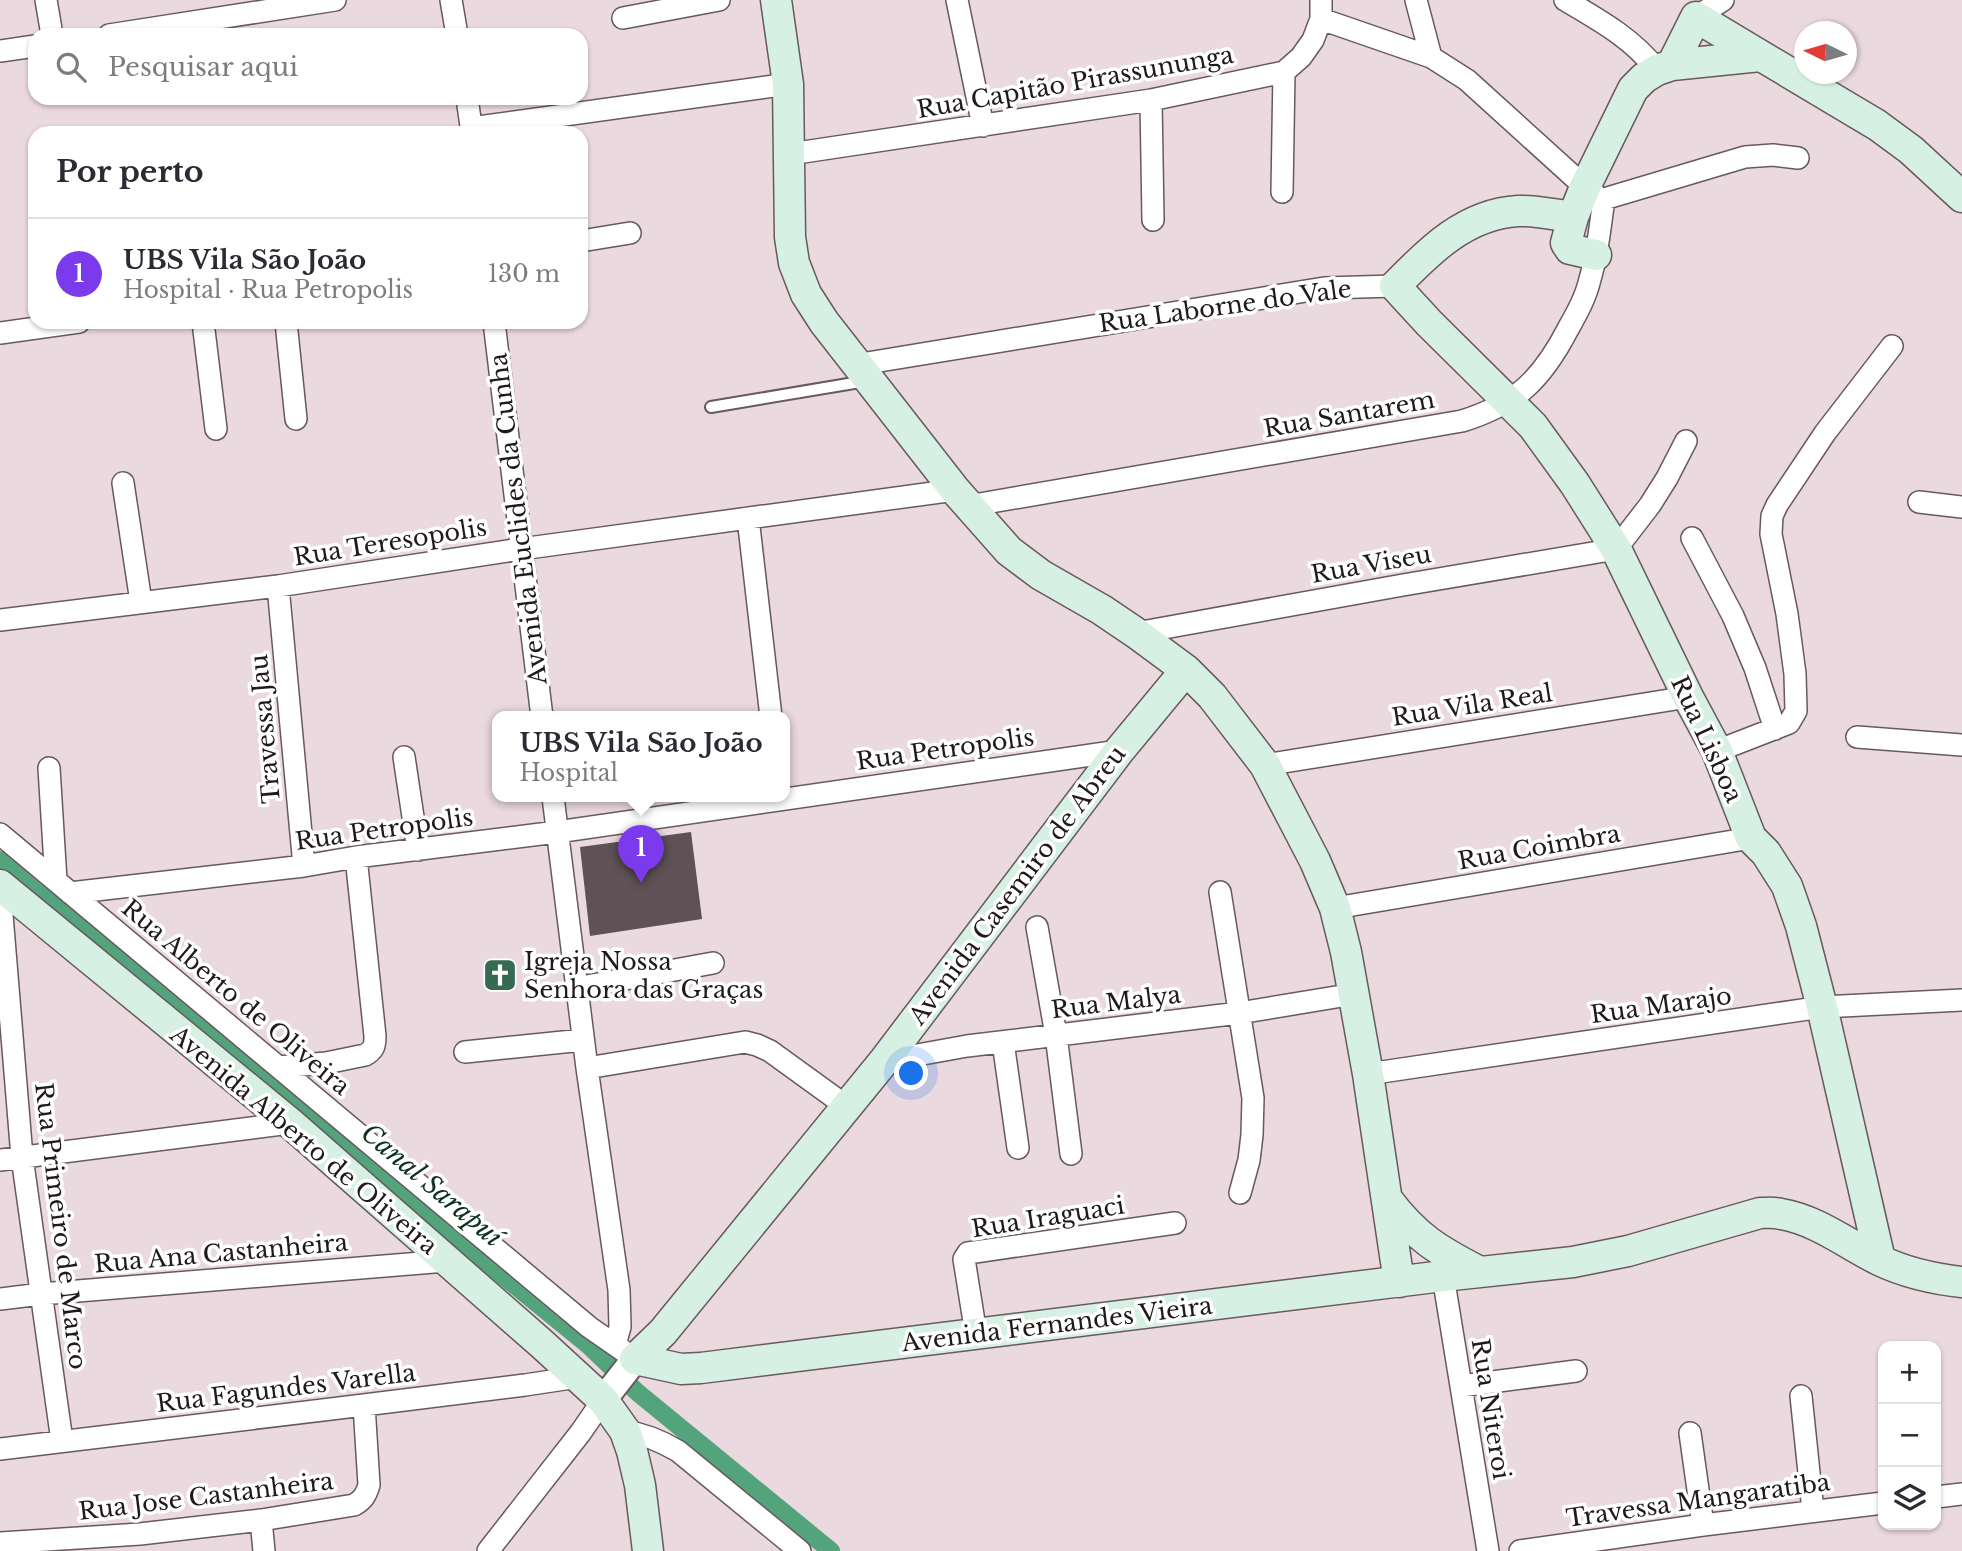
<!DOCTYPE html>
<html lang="pt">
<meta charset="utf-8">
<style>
:root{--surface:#fff;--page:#f2f2f3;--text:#2b2b33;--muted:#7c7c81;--line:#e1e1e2;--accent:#7c3aed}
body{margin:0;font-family:"Libre Baskerville",serif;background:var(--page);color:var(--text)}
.controls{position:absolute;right:21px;bottom:21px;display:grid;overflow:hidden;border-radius:14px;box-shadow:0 2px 5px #0004}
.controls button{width:63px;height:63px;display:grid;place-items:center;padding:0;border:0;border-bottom:2px solid var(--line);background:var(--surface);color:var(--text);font:35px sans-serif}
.compass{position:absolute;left:1794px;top:21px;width:63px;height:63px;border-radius:50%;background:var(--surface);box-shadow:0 2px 5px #0004;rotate:275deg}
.you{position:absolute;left:912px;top:1074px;width:24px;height:24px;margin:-18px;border:5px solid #fff;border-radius:50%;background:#1a73e8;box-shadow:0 0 0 10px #1a73e833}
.badge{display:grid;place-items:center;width:46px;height:46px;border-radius:50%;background:var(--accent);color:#fff;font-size:23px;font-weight:700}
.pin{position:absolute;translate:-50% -58px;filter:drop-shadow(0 2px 4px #0008)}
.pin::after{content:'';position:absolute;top:37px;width:24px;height:21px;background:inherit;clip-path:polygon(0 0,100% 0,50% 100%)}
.popup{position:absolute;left:492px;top:711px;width:298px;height:91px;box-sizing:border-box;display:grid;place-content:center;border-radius:14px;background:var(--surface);filter:drop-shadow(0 2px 5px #0005);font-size:23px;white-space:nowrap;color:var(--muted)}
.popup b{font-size:26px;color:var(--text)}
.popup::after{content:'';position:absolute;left:50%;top:100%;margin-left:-14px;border:14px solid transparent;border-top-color:var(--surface)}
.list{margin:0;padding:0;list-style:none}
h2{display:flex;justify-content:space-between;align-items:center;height:91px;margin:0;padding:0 28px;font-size:30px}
h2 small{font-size:23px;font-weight:400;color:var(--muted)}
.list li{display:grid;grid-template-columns:46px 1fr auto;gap:21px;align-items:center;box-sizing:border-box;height:112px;padding:0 28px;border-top:2px solid var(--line)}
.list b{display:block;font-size:26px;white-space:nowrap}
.list p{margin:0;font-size:23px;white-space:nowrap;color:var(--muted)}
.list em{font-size:23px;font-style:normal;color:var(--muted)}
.icon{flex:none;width:38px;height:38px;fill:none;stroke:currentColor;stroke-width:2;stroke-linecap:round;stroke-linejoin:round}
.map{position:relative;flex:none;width:1962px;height:1551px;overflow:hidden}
.search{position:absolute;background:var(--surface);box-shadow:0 2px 5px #0004;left:28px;top:28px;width:560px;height:77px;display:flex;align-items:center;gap:18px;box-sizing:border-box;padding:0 24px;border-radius:21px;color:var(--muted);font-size:26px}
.panel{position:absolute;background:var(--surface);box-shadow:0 2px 5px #0004;left:28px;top:126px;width:560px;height:203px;border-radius:21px}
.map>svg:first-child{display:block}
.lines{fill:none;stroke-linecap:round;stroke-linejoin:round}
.canal{stroke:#53a47d;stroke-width:18}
.building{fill:#5f5156}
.service-casing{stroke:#68595f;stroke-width:14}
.minor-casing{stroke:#68595f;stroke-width:24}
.tertiary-casing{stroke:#68595f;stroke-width:30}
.secondary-casing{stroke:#68595f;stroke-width:33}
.service{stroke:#fff;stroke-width:10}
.minor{stroke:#fff;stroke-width:21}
.tertiary{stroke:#fff;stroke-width:26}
.secondary{stroke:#d6f0e3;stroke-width:30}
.labels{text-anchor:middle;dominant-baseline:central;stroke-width:7;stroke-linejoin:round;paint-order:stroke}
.street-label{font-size:24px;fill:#201a1d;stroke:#fff}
.poi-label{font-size:24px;fill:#201a1d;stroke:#fff;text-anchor:start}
.water-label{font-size:26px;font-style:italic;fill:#0d3222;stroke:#fff}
</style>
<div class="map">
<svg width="1962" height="1551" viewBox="0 0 1962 1551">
<rect width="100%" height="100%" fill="#ead9df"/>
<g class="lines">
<!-- canal -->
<path class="canal" d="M0,860L34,890L74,919L443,1227L588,1345L637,1392L831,1551"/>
</g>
<!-- building -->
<path class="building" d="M691,832L702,919L590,936L580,847Z"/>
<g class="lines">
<!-- service casing -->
<g class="service-casing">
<path id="service" d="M711,407L866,381"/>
</g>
<!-- minor casing -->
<g class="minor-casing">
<path id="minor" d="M46,0L52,35
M451,0L457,35
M957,0L983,126
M1416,0L1431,57
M1565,0C1599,20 1632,38 1657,70
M1696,17L1723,0
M623,18L719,0
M1321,19L1431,57L1467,80L1585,187L1594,193
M109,35L335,0
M0,51L35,46
M467,98L472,133
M1151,100L1153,220
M471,128L788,84
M790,154L1151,100L1284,72L1301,57L1313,40L1321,19V0
M1282,192L1284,72
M1604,199L1745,157L1773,155L1798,158
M581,241L630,233
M203,322L216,429
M286,322L296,419
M494,322L542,717
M0,333L79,322
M855,365L1324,288L1395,286
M123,483L141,602
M1919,502L1962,507
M968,506L1462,421C1517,404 1542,379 1568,329C1577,313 1586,297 1590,279C1598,253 1600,226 1604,199
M748,518L771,717
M1692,538L1733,616L1755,668L1775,729
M278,586L304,866
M0,620L278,586L521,549L955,490
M1136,633L1403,585L1616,549L1650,505L1667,478L1686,441
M1857,737L1962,745
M1717,751L1789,723L1796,711L1795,674L1787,614L1771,534L1772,516L1777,505L1825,433L1892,346
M404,757L418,850
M1265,765L1688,697
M49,768L56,881
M553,797L587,1068L619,1290L620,1327L615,1345
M0,834L589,1327L635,1359
M0,891L22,1157L62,1441
M1220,892L1253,1098L1252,1135L1249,1160L1240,1193
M70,893L304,866L356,857L557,832L1119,751
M1335,908L1751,838
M1037,927L1056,1035L1071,1154
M576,988L713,963
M1003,1042L1018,1148
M465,1052L583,1040
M884,1061L967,1046L1239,1013L1354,994
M279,1067L326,1063L365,1055C374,1050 375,1046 375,1036L356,857
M587,1068L745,1042L757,1045L770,1051L846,1106
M1368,1074L1822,1007L1962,1000
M0,1160L290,1123
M1443,1276L1488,1551
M0,1299L41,1294L446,1261
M976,1334L964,1259L968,1253L1175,1223
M1461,1386L1576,1371
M1801,1396L1813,1511
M625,1431C645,1434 661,1441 678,1451L800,1551
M1690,1433L1703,1525
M0,1449L364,1405L525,1385L578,1377
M1936,1497L1962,1494
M261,1520L264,1551
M0,1543L140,1534L261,1520L354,1505C363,1500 366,1495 369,1485L364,1405
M488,1551L581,1432L603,1400
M1520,1551L1703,1525L1883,1503"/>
</g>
<!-- tertiary casing -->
<g class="tertiary-casing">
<path id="tertiary" d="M603,1400L635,1359"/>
</g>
<!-- secondary casing -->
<g class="secondary-casing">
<path id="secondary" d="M776,0L788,84L790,237L794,263L806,294L824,322L955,490L1009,551L1041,575L1102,610L1136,633L1186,670L1212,696L1265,765L1315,861L1335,908L1346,952L1368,1074L1399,1282
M1672,65L1696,17L1877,125L1911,150L1962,197
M1573,217C1555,215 1536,210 1518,211C1466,214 1430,250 1395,286L1429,323L1533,426L1575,484L1616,549L1688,697L1717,751L1751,838L1766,853L1787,886L1801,926L1822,1007L1880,1260
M1596,255L1570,249L1566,243L1573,217L1585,187L1633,89L1644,78L1657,70L1672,65L1760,56
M0,885L290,1123L542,1344L603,1400L625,1431L632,1451L640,1485L648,1551
M1387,1199C1415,1237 1439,1251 1480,1272
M635,1359L681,1369L701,1368L1443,1276L1573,1262L1628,1251L1760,1213C1767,1213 1774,1212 1781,1214C1817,1220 1847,1244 1879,1260C1904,1272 1934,1279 1962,1282
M635,1359L663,1332L884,1061L1119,751L1186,670"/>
</g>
<!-- service -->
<use href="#service" class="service"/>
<!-- minor -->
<use href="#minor" class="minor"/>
<!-- tertiary -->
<use href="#tertiary" class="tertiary"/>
<!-- secondary -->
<use href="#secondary" class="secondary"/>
</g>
<!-- icons -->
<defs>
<g id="church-square" transform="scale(1.75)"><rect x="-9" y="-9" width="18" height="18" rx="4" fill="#346b51" stroke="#fff"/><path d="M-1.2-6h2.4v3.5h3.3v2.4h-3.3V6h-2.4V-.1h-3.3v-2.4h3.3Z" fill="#fff"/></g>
</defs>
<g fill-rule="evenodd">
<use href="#church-square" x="500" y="975"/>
</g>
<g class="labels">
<!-- street labels -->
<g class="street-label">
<text transform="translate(1075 82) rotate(-10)">Rua Capitão Pirassununga</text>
<text transform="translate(1225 306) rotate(-8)">Rua Laborne do Vale</text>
<text transform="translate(1349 414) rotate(-10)">Rua Santarem</text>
<text transform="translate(518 519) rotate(-97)">Avenida Euclides da Cunha</text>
<text transform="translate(390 542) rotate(-9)">Rua Teresopolis</text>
<text transform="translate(1371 564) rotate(-10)">Rua Viseu</text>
<text transform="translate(1472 705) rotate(-9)">Rua Vila Real</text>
<text transform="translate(265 729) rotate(-95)">Travessa Jau</text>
<text transform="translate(1707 739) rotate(65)">Rua Lisboa</text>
<text transform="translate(945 749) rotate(-8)">Rua Petropolis</text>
<text transform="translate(384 829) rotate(-8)">Rua Petropolis</text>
<text transform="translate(1539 847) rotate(-10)">Rua Coimbra</text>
<text transform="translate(1017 885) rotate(-53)">Avenida Casemiro de Abreu</text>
<text transform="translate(236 997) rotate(40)">Rua Alberto de Oliveira</text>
<text transform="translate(1116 1002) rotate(-7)">Rua Malya</text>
<text transform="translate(1661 1005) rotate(-8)">Rua Marajo</text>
<text transform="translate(304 1140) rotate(40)">Avenida Alberto de Oliveira</text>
<text transform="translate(1048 1217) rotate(-9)">Rua Iraguaci</text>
<text transform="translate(61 1226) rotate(83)">Rua Primeiro de Marco</text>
<text transform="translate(221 1253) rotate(-5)">Rua Ana Castanheira</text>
<text transform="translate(1057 1324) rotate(-7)">Avenida Fernandes Vieira</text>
<text transform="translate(286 1388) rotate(-7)">Rua Fagundes Varella</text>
<text transform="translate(1491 1409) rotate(81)">Rua Niteroi</text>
<text transform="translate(206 1496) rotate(-7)">Rua Jose Castanheira</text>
<text transform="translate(1698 1500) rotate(-8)">Travessa Mangaratiba</text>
</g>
<!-- poi labels -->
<g class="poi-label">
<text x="524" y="961">Igreja Nossa<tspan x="524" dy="28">Senhora das Graças</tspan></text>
</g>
<!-- water labels -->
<g class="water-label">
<text transform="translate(432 1185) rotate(40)">Canal Sarapuí</text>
</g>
</g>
</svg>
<div class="controls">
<button>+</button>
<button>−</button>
<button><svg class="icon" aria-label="layers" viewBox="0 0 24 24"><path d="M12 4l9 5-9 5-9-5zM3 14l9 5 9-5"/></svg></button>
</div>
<svg class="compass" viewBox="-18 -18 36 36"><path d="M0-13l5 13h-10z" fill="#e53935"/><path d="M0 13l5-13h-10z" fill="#7c7c81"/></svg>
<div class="you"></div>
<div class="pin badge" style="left:641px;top:883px">1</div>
<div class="popup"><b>UBS Vila São João</b>Hospital</div>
<div class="search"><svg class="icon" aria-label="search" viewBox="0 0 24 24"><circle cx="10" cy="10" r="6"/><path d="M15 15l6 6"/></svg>Pesquisar aqui</div>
<section class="panel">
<h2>Por perto<small></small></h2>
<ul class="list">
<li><span class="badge">1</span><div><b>UBS Vila São João</b><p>Hospital · Rua Petropolis</p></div><em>130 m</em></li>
</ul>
</section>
</div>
